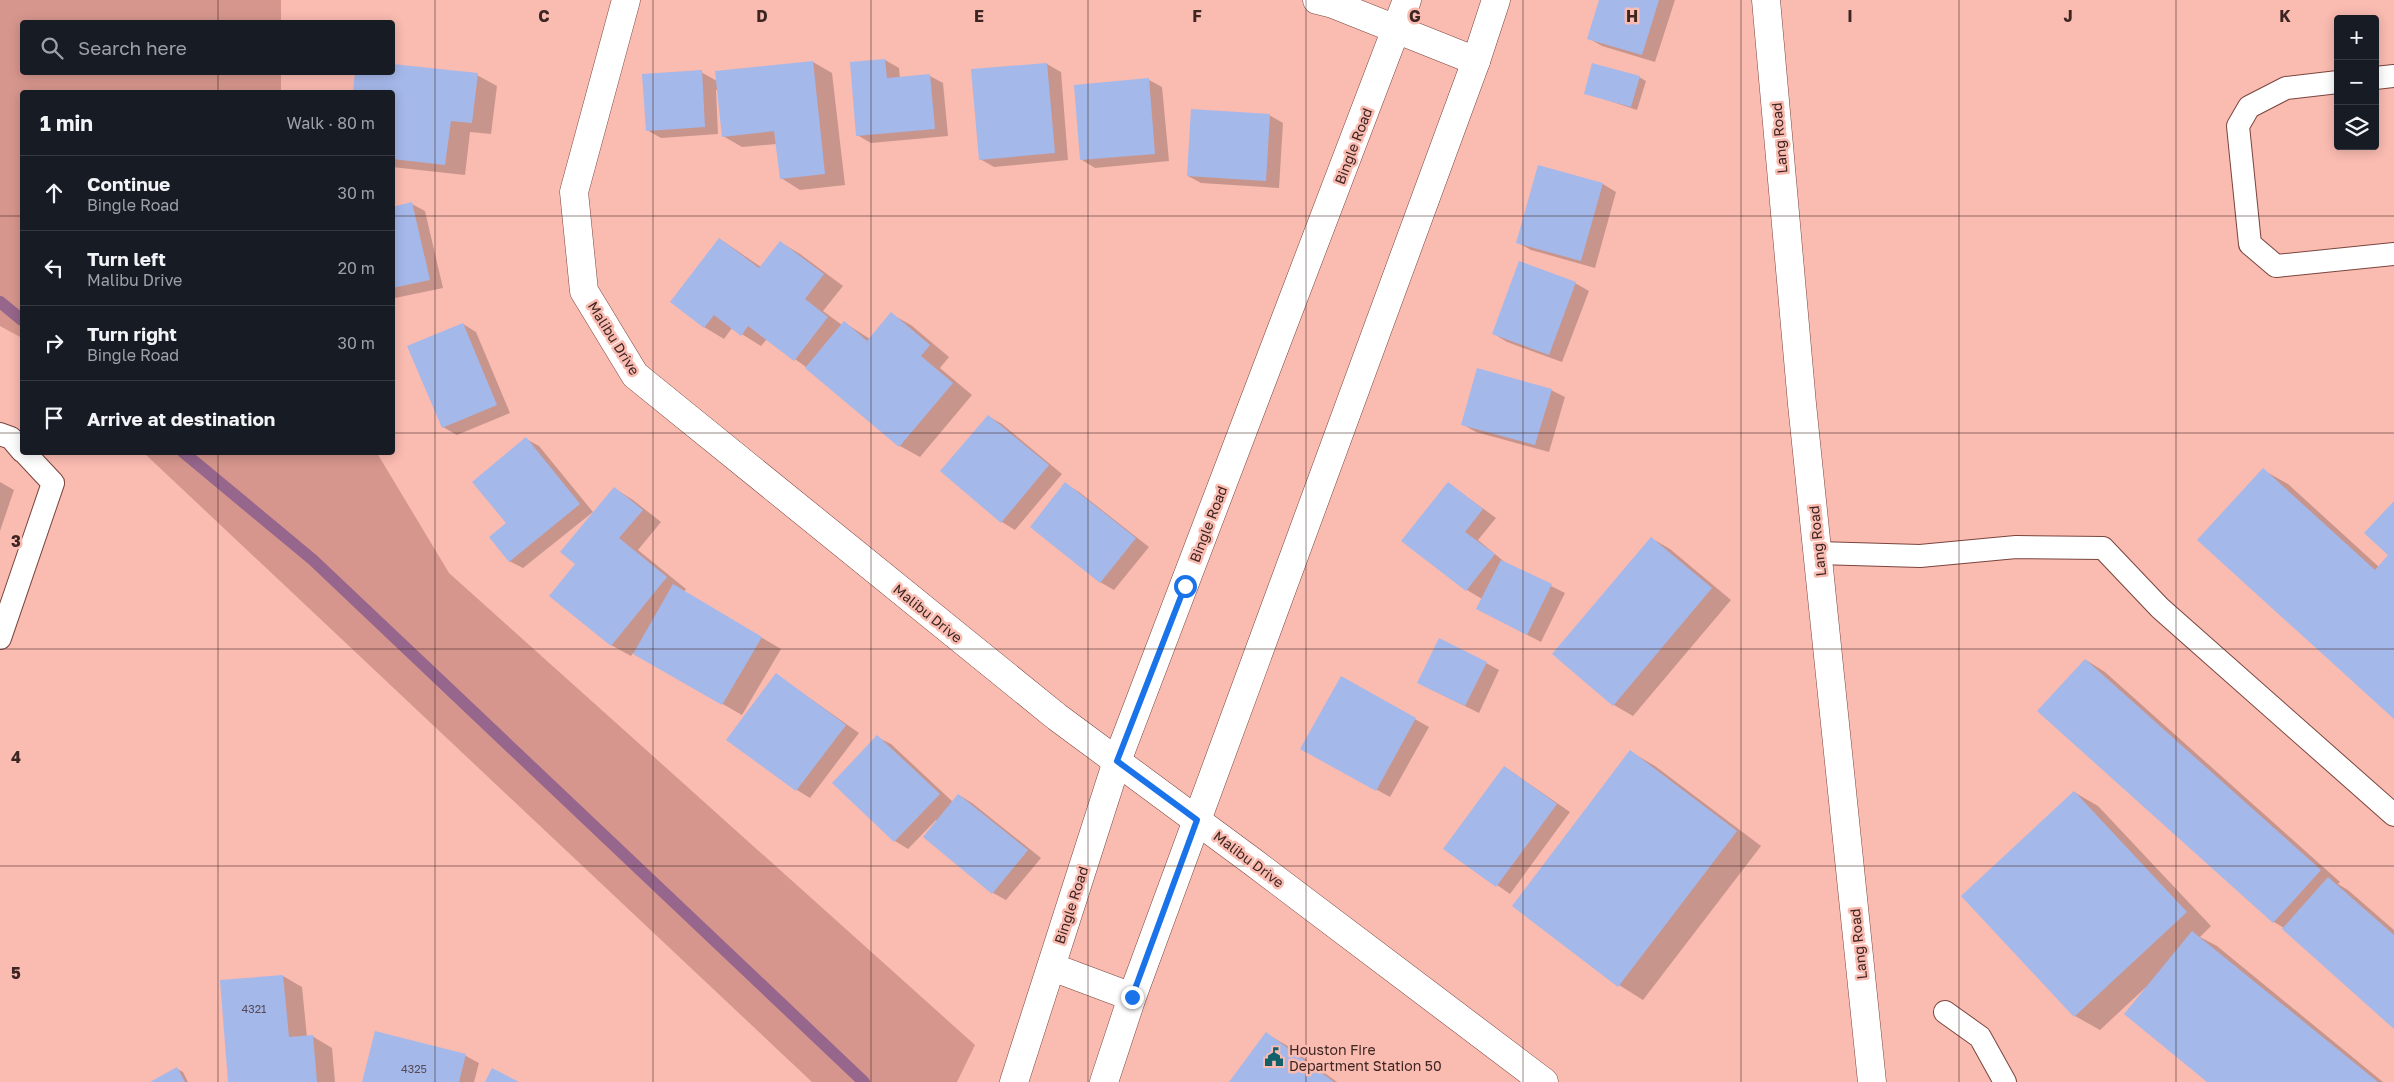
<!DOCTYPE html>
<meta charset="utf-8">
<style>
:root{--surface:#171b24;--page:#20242c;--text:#f1f3f6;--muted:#9ea1a6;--line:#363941}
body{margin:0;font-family:"Golos Text",sans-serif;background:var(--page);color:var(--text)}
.controls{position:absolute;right:15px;top:15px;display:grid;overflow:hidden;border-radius:5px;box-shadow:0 2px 12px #0003}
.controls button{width:45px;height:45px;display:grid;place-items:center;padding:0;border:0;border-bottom:1px solid var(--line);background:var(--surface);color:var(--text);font:25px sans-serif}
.stop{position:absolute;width:15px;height:15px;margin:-11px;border:4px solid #1a73e8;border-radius:50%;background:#fff}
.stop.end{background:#1a73e8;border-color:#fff;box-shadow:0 1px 5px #0008}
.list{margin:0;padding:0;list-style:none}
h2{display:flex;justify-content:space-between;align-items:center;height:65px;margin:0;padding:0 20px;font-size:21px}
h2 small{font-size:16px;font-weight:400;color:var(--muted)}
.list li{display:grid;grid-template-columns:32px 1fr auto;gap:15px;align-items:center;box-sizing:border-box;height:75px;padding:0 20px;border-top:1px solid var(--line)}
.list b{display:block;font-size:19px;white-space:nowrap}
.list p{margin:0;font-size:16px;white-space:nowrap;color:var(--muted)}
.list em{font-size:16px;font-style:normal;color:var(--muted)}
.icon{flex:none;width:28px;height:28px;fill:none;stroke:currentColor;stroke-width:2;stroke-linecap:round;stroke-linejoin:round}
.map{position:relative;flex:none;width:2394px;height:1082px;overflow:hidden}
.search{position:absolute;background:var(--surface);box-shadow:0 2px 12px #0003;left:20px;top:20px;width:375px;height:55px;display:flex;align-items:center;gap:12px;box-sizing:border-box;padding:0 18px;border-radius:5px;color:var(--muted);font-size:19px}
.panel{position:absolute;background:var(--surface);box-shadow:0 2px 12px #0003;left:20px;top:90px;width:375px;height:365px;border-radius:5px}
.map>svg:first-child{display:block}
.green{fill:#d6968d}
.shadow{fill:#0003}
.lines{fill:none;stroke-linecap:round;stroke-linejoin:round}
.stream{stroke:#96668c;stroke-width:12}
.building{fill:#a5b8ea}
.lane-casing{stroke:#7a453e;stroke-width:24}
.street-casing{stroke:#7a453e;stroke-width:29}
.secondary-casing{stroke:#7a453e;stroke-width:29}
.primary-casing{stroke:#7a453e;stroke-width:29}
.lane{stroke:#fff;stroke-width:22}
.street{stroke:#fff;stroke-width:28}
.secondary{stroke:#fff;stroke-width:28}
.primary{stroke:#fff;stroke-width:28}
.route{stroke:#1a73e8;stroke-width:6}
.grid{fill:none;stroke:#3d2522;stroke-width:1;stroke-opacity:0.55}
.labels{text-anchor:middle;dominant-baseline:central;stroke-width:5;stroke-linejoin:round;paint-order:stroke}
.number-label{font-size:11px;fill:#574a54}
.street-label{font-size:14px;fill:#3d2522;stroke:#fabbb1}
.poi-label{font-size:14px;fill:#3d2522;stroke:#fabbb1;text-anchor:start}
.grid-label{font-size:16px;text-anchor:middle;font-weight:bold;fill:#3d2522;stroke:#fabbb1;stroke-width:5;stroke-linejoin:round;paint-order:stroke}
</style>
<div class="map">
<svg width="2394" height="1082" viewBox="0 0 2394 1082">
<rect width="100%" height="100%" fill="#fabbb1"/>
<!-- green -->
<path class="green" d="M0,0H281V22H22V72L281,73V92H22V338L0,326Z
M144,453H377L449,573L975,1045L957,1082H812Z"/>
<!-- shadow -->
<path class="shadow" d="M1601,0H1675L1655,62L1602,46L1588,38Z
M885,60L899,68L900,78L930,76L943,83L948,136L871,143L857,135L851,63Z
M813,62L832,73L845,185L800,190L781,178L777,144L742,147L723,136L718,90H716L718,134L661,138L647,130L701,72L717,81Z
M1047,64L1061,72L1068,160L994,167L980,159L973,70Z
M357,72L477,75L497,86L491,134L470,132L465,175L392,167V92H354Z
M1639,77L1646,81L1637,110L1585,93Z
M1149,80L1162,87L1169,161L1095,168L1082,160Z
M1269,115L1283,123L1279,188L1201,183L1188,176Z
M1603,184L1616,192L1595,268L1531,250L1517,242Z
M412,204L425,211L443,288L395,298L392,296V208Z
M720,239L761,267L780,242L800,254L843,286L823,311L842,325L845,323L870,339L891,314L911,325L949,357L940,368L972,395L920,457L900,446L806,367L767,339L761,346L732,328L724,339L704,327Z
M1575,283L1589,291L1562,362L1507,342L1494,334Z
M463,324L476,332L510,413L457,435L443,427Z
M1551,390L1565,397L1549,452L1476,432L1462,424Z
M988,416L1002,424L1062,474L1015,530L1002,522Z
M526,439L539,446L593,512L523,568L509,561L508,523Z
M2263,470L2288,484L2379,567L2390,555L2394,502V718Z
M0,482L14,490L0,531Z
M1448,483L1496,518L1478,540L1507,564L1565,593L1541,642L1491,616L1482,599L1467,590L1403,541Z
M1066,484L1079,492L1149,547L1114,590L1100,582Z
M614,488L633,500L661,522L638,550L686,589L684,592L781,649L742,715L633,653L631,656L611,645L577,564Z
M1651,538L1670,549L1731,600L1633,716L1614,705Z
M2086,660L2105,672L2340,882L2338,884L2348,890L2394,930V1027L2284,928L2274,922Z
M1486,663L1499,670L1479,713L1432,690Z
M777,675L859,733L810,798L797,790Z
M1342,678L1429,727L1390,797L1314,755Z
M877,737L891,744L953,802L959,795L972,803L1041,858L1006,900L993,893L936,820L908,849L895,841L834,783Z
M1631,752L1655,766L1761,846L1643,1000L1619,985Z
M1505,767L1570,812L1510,894L1445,849Z
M2074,792L2098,806L2211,926L2200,937L2217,946L2383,1082H2209L2145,988L2100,1030L2075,1016Z
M283,976L302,987L307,1037L312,1036L332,1048L335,1082H230Z
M376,1032L466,1056L479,1063L474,1082H363Z
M1267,1034L1286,1045L1337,1082H1231Z
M177,1069L183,1072L188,1082H152Z"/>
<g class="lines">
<!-- stream -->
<path class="stream" d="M0,302L22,320
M183,452L313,560L864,1082"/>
</g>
<!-- building -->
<path class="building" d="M1599,0H1659L1642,55L1587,39Z
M885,59L887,78L930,74L935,129L856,136L850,62Z
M813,61L825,174L780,179L774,131L722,137L715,71Z
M1047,63L1055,153L979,160L971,69Z
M1592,63L1640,76L1631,107L1584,94Z
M392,64L478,73L472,123L451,121L445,165L392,159V92H353L355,72H392Z
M702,70L705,127L646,131L642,74Z
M1149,78L1155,154L1080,160L1074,85Z
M1191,109L1270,114L1266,181L1187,176Z
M1538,165L1603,183L1581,261L1516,243Z
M412,202L430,280L392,288V207Z
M719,238L759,268L780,241L824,274L805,299L828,317L794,361L748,326L741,336L714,315L704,328L670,302Z
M1519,261L1576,282L1549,355L1492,334Z
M891,312L930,345L921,356L953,383L899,447L805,368L844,321L867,341Z
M463,323L497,405L442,428L407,346Z
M1477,368L1552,389L1535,445L1461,425Z
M988,415L1049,465L1001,523L940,471Z
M526,437L580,504L509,562L489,537L506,523L472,482Z
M2263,468L2375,570L2388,555L2364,533L2394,501V719L2197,540Z
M1065,482L1136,538L1100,583L1030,527Z
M1448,482L1483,509L1465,532L1495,554L1466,591L1401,541Z
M614,487L643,510L619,538L667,577L611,646L549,596L575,564L560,552Z
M1651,537L1712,588L1613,706L1552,654Z
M1501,560L1552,584L1527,635L1476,609Z
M673,584L762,637L722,705L633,654Z
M1439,638L1487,662L1465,706L1417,683Z
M2085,659L2321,870L2273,923L2037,711Z
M776,673L846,725L796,791L726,740Z
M1341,676L1416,718L1376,791L1300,749Z
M877,735L940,794L894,842L832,783Z
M1630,750L1737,831L1618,987L1512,906Z
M1504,766L1557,804L1496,887L1443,849Z
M2074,791L2187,912L2074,1017L1961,896Z
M958,794L1028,850L992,894L923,837Z
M2328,877L2394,935V1029L2282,929Z
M2192,931L2378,1082H2207L2124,1014Z
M283,975L289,1037L313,1035L317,1082H228L220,980Z
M375,1031L466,1054L459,1082H362Z
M1266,1032L1334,1082H1229Z
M177,1067L185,1082H150Z
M492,1068L519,1082H485Z"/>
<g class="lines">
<!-- lane casing -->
<g class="lane-casing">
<path id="lane" d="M2375,78L2394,76
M2338,82L2286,88L2249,107L2238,126L2250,244L2276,266L2394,254
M0,434L11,438L22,451
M1818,553L1920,556L2016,547L2103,548L2160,608L2394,815
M0,638L53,483L24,452
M1945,1012L1980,1037L2005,1082"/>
</g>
<!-- street casing -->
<g class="street-casing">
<path id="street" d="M626,0L574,192L584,291L635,375L1057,717L1253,862L1544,1082
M1317,0L1333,4L1476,61"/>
</g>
<!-- secondary casing -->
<g class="secondary-casing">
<path id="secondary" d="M1766,0L1802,404L1872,1082"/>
</g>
<!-- primary casing -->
<g class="primary-casing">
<path id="primary" d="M1052,967L1132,997
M1014,1082L1117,761L1407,0
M1104,1082L1132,997L1476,61L1496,0"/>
</g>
<!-- lane -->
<use href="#lane" class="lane"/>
<!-- street -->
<use href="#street" class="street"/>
<!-- secondary -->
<use href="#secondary" class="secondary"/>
<!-- primary -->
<use href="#primary" class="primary"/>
</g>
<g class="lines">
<!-- route -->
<path class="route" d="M1132,997L1197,820L1117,761L1185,586"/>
</g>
<!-- grid -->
<path class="grid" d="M218,0V22M435,0V1082M653,0V1082M871,0V1082M1088,0V1082M1306,0V1082M1523,0V1082M1741,0V1082M1959,0V1082M2176,0V1082M218,72V92M0,216H22M392,216H2394M0,433H22M392,433H2394M218,452V1082M0,649H2394M0,866H2394"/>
<!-- icons -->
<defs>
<g id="civic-bare" transform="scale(1.5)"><path d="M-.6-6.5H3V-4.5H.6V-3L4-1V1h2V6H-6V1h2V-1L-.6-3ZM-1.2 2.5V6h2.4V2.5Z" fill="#12606a" stroke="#fabbb1" stroke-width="2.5" paint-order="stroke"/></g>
</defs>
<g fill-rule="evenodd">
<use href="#civic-bare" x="1274" y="1057"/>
</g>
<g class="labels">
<!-- number labels -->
<g class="number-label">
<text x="254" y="1008">4321</text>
<text x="414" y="1068">4325</text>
</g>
<!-- street labels -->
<g class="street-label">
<text transform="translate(1779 138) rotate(-95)">Lang Road</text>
<text transform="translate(1353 146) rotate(-69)">Bingle Road</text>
<text transform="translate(614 338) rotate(58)">Malibu Drive</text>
<text transform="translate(1208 524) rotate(-69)">Bingle Road</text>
<text transform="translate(1817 541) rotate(-96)">Lang Road</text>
<text transform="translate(928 613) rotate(39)">Malibu Drive</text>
<text transform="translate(1249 859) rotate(37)">Malibu Drive</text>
<text transform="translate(1071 905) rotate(-72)">Bingle Road</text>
<text transform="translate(1858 944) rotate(-96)">Lang Road</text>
</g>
<!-- poi labels -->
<g class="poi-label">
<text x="1289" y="1049">Houston Fire<tspan x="1289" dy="16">Department Station 50</tspan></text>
</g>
</g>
<g class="grid-label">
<text x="544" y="22">C</text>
<text x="762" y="22">D</text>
<text x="979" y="22">E</text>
<text x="1197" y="22">F</text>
<text x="1415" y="22">G</text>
<text x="1632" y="22">H</text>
<text x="1850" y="22">I</text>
<text x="2068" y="22">J</text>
<text x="2285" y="22">K</text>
<text x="16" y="547">3</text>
<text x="16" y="763">4</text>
<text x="16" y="979">5</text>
</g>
</svg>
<div class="controls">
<button>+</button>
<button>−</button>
<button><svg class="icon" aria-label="layers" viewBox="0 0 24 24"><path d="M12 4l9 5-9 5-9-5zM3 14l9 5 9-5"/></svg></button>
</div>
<div class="stop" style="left:1185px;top:586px"></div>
<div class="stop end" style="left:1132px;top:997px"></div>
<div class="search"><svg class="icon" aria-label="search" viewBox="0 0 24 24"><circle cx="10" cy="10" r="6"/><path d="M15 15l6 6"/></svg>Search here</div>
<section class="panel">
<h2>1 min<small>Walk · 80 m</small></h2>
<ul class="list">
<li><svg class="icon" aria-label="ahead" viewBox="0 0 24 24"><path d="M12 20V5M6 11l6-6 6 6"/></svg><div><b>Continue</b><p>Bingle Road</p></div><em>30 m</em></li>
<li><svg class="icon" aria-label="left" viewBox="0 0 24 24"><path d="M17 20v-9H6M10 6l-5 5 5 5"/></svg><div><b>Turn left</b><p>Malibu Drive</p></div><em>20 m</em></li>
<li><svg class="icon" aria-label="right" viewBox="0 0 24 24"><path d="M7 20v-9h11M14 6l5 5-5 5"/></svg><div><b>Turn right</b><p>Bingle Road</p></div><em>30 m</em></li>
<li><svg class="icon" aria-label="arrive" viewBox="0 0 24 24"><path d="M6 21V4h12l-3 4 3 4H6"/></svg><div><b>Arrive at destination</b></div></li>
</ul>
</section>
</div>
